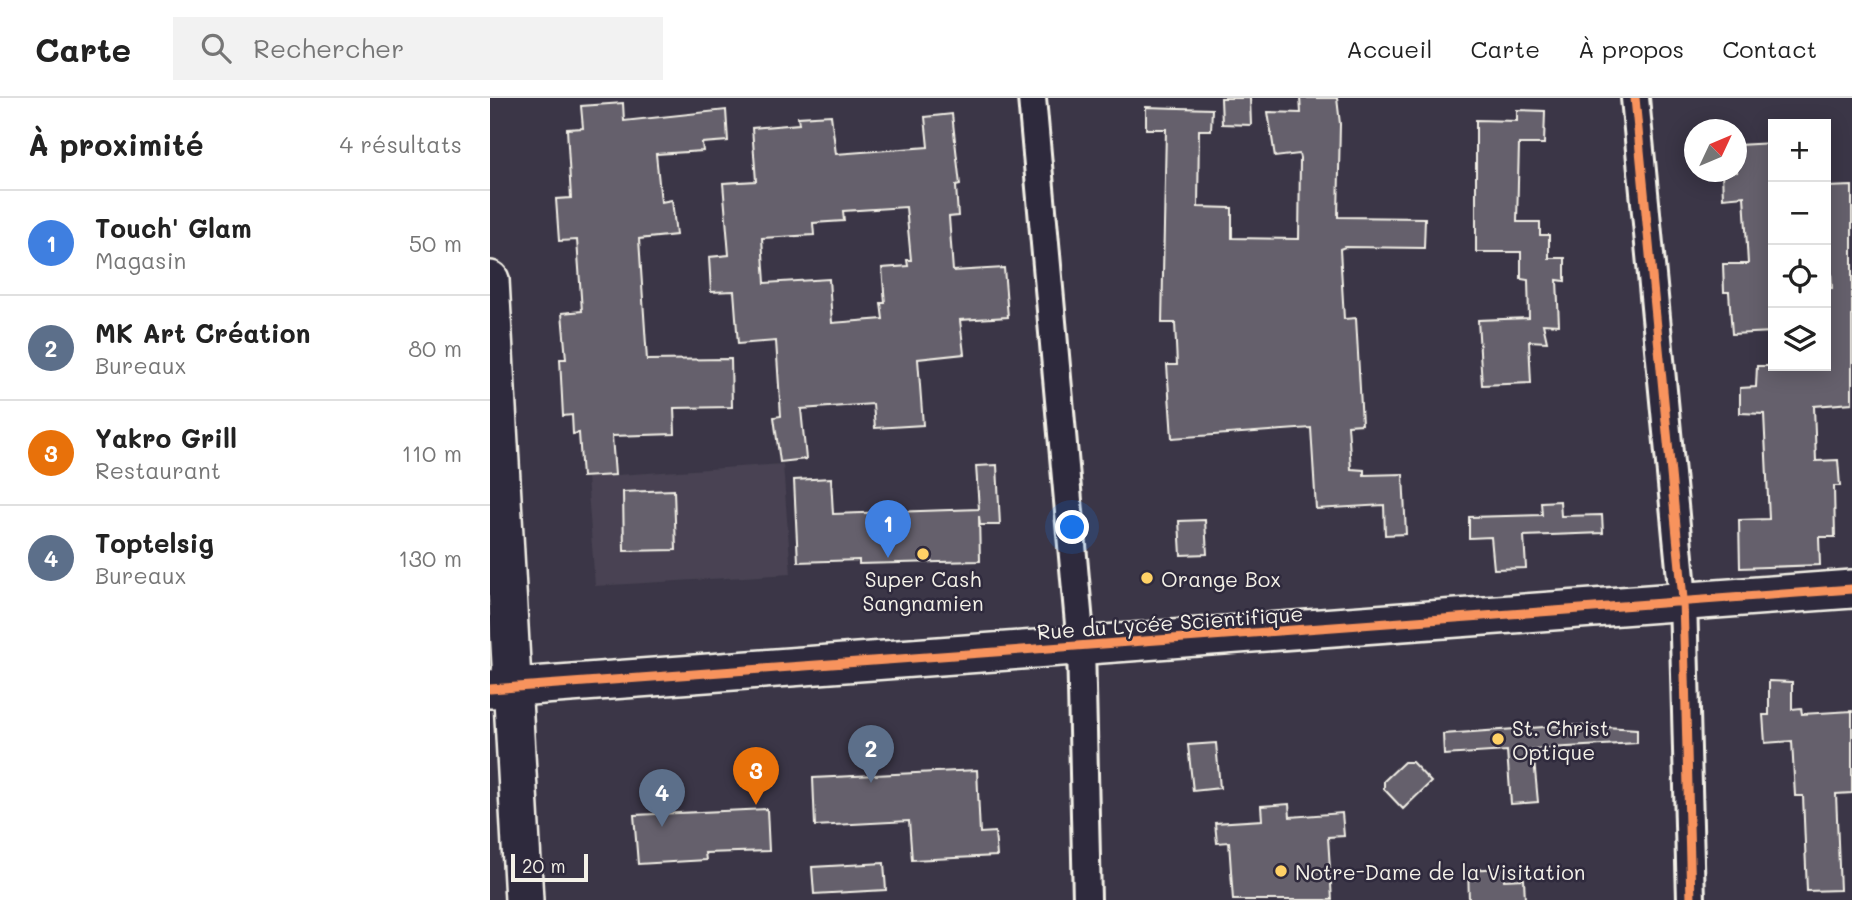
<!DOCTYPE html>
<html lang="fr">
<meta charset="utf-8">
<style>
:root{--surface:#fff;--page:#f2f2f2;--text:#222;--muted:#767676;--line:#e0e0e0;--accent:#2563eb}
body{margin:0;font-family:Mali,sans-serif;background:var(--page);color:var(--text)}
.controls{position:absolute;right:21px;top:21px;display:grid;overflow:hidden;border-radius:0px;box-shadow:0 4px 18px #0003}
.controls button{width:63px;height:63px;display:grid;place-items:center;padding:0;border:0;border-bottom:2px solid var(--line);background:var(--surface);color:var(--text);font:35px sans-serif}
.compass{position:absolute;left:1194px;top:21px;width:63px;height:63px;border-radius:50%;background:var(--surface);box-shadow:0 4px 18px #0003;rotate:46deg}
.scale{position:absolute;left:21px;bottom:18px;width:77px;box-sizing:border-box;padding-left:7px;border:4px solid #f4f1e8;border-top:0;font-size:19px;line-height:24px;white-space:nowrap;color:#f4f1e8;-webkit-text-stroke:5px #2f2a3d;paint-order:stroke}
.you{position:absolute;left:583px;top:430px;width:24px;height:24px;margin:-18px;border:5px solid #fff;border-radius:50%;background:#1a73e8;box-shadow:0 0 0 10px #1a73e833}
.badge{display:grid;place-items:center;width:46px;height:46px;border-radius:50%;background:var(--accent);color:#fff;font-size:23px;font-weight:700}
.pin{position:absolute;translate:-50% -58px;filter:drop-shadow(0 2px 4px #0008)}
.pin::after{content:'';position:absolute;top:37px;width:24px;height:21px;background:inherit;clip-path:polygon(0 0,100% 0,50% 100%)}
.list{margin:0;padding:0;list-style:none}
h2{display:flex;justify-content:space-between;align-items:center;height:91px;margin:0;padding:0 28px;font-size:30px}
h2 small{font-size:23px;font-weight:400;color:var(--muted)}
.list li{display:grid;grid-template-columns:46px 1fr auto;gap:21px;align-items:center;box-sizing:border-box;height:105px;padding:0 28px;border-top:2px solid var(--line)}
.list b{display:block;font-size:26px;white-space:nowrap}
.list p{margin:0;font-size:23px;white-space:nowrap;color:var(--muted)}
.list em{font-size:23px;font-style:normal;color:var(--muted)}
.icon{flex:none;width:38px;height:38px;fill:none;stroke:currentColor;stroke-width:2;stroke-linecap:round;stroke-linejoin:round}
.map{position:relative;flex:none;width:1362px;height:802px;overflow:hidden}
header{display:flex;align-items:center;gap:42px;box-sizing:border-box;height:98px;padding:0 35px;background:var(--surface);border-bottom:2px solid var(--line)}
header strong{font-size:33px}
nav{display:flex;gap:38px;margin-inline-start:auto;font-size:24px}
.search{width:490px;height:63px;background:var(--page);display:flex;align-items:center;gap:18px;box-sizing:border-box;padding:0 24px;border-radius:0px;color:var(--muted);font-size:26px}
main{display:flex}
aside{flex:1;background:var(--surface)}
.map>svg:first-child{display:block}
.built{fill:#484352}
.building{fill:#65616c;stroke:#f4f1e8;stroke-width:2;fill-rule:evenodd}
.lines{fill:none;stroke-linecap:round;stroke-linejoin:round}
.street-casing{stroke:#f4f1e8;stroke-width:32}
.secondary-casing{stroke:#f4f1e8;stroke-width:42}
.street{stroke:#2f2a3d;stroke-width:26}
.secondary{stroke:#2f2a3d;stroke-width:37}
.cycleway-casing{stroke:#2f2a3d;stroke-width:13}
.cycleway{stroke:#f8935d;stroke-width:9}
.poi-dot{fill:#ffd166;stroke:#2f2a3d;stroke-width:2.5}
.labels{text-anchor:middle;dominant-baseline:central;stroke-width:5;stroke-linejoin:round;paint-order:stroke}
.poi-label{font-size:21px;fill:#f4f1e8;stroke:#2f2a3d;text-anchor:start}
.street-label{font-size:21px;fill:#f4f1e8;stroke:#2f2a3d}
</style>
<header>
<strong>Carte</strong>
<div class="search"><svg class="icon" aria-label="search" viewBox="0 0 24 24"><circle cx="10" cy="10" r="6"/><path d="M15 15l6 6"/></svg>Rechercher</div>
<nav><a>Accueil</a><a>Carte</a><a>À propos</a><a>Contact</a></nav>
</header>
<main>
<aside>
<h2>À proximité<small>4 résultats</small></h2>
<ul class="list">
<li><span class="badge" style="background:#3f7fe0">1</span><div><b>Touch' Glam</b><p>Magasin</p></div><em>50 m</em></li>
<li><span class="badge" style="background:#5c6f8a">2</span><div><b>MK Art Création</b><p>Bureaux</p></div><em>80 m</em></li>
<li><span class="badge" style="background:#e8710a">3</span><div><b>Yakro Grill</b><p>Restaurant</p></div><em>110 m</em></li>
<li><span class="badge" style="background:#5c6f8a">4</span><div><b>Toptelsig</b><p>Bureaux</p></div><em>130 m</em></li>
</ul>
</aside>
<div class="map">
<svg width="1362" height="802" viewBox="0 0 1362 802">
<rect width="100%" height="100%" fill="#3b3647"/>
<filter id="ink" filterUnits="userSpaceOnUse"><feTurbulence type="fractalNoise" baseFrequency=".0143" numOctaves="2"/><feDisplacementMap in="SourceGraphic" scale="14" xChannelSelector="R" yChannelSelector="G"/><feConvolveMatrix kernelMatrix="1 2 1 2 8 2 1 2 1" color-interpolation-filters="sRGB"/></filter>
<g filter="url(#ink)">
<!-- built -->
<path class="built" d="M293,366L301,476L105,488L97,379Z"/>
<!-- building -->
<path class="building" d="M731,0H760L761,27L732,26Z
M810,0H847L850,26L848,119L935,120L934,150L855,149L850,151L854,221L866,220L872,326L858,327L861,371L874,372V377L913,376L916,436L895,437L894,407L826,411L821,330L682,340L677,267H687L685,225H672L676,31H656V9L722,11L721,32H709L708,109L742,110V140L809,141L810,60L809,56L785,59L778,14L811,15Z
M133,5L134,23L236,12L238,43L212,45L213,53L166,56L171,104L182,102L186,137L149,141L157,262L241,261L242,309L184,310L185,336L122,338L125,377L92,379L89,335L83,336L82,317L73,318L70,261H76L72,215L92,213L87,142L69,143L66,101L81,100L77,31L93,30L91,8Z
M1027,12L1055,13L1054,46H1029L1027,124H1050V137H1059V160H1075V183L1067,182L1069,227L1053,226L1057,244L1039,243L1041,285L992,287L988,222L1039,220L1038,182L1031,181V154H986V22L1027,23Z
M462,16L470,87L466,88L468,118L459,119L463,173L514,170L518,219L470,222L474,256L428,261L433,327L385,330L383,306L311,311L316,361L290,364L284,319L291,318L286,243L248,246L244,193L221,194L219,159L239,157L233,85L266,83L262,30L309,26L308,19L341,17L346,56L438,49L435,19ZM416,109L421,162H417L418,168L392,170L395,205H391L393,221L342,225L339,181L275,185L272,140L324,137L323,125L354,123L353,113Z
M1283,45V234L1242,236L1239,194H1234L1233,166H1258L1256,131L1254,98L1233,100L1232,74H1247V47Z
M1362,88V305L1324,308L1326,363L1348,362L1350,388H1344L1345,439H1329L1330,467L1250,470L1249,422L1279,421L1274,316L1250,315V290L1266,289L1267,268H1336V190H1342L1336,89Z
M507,367L510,427H490L489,418L490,463L369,466V462L308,464L304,382L341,380L343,416L489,411L486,368Z
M184,392L186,452L134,453L133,394Z
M1070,403L1071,418L1112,417L1113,435L1034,438L1036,470L1004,471L1001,439L979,440V419L1052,417L1051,404Z
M715,422L717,456L691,457L689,423Z
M1279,583L1302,584V611L1311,610L1312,616L1362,613V695L1346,696L1350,792L1317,793L1313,698H1305L1302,643L1275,645L1273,617H1279Z
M1082,627L1147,631V645L1043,651L1048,704L1021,706L1017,653L954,657L953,636Z
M726,645L730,690L703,693L698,647Z
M914,664H922L941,684L913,711L894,691V683Z
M487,672L490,735L505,734L507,758L422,762L419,723L325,728L323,680Z
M799,706L800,719L852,715L854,738L838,739L842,802H743L739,744L727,745L725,725L772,722L771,708Z
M277,711L279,753L215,755L216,762L148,766L144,717Z
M394,765L396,792L324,796L322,769Z
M1013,770L1014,782L1034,781L1035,802H979L978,772Z"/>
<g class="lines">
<!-- street casing -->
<g class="street-casing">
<path id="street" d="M542,0L591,548L597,802
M1145,0L1193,501L1201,802"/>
</g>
<!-- secondary casing -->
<g class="secondary-casing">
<path id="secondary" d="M0,182L34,802
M0,591L1362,491"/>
</g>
<!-- street -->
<use href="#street" class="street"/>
<!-- secondary -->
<use href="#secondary" class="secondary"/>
<!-- cycleway casing -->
<g class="cycleway-casing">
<path id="cycleway" d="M1145,0L1193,501L1201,802
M0,591L1362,491"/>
</g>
<!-- cycleway -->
<use href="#cycleway" class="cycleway"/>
</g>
</g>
<!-- markers -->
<g class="poi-dot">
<circle cx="433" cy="456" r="7"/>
<circle cx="657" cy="480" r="7"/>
<circle cx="1008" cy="641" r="7"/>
<circle cx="791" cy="773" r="7"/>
</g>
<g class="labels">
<!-- poi labels -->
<g class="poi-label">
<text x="433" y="480" text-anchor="middle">Super Cash<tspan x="433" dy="24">Sangnamien</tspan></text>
<text x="671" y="480">Orange Box</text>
<text x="1022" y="629">St. Christ<tspan x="1022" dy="24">Optique</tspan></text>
<text x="805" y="773">Notre-Dame de la Visitation</text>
</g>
<!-- street labels -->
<g class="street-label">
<text transform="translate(680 524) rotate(-4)">Rue du Lycée Scientifique</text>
</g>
</g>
</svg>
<div class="controls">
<button>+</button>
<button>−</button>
<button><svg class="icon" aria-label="locate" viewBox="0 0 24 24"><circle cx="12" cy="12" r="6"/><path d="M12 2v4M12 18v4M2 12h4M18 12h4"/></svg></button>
<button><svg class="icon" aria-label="layers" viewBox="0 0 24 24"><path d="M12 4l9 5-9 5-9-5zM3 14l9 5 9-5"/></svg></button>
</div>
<svg class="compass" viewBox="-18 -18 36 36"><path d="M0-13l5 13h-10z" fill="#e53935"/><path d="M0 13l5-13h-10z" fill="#767676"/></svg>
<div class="scale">20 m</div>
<div class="you"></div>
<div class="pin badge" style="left:398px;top:460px;background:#3f7fe0">1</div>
<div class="pin badge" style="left:381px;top:685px;background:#5c6f8a">2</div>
<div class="pin badge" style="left:266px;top:707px;background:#e8710a">3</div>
<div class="pin badge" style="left:172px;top:729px;background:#5c6f8a">4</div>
</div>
</main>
